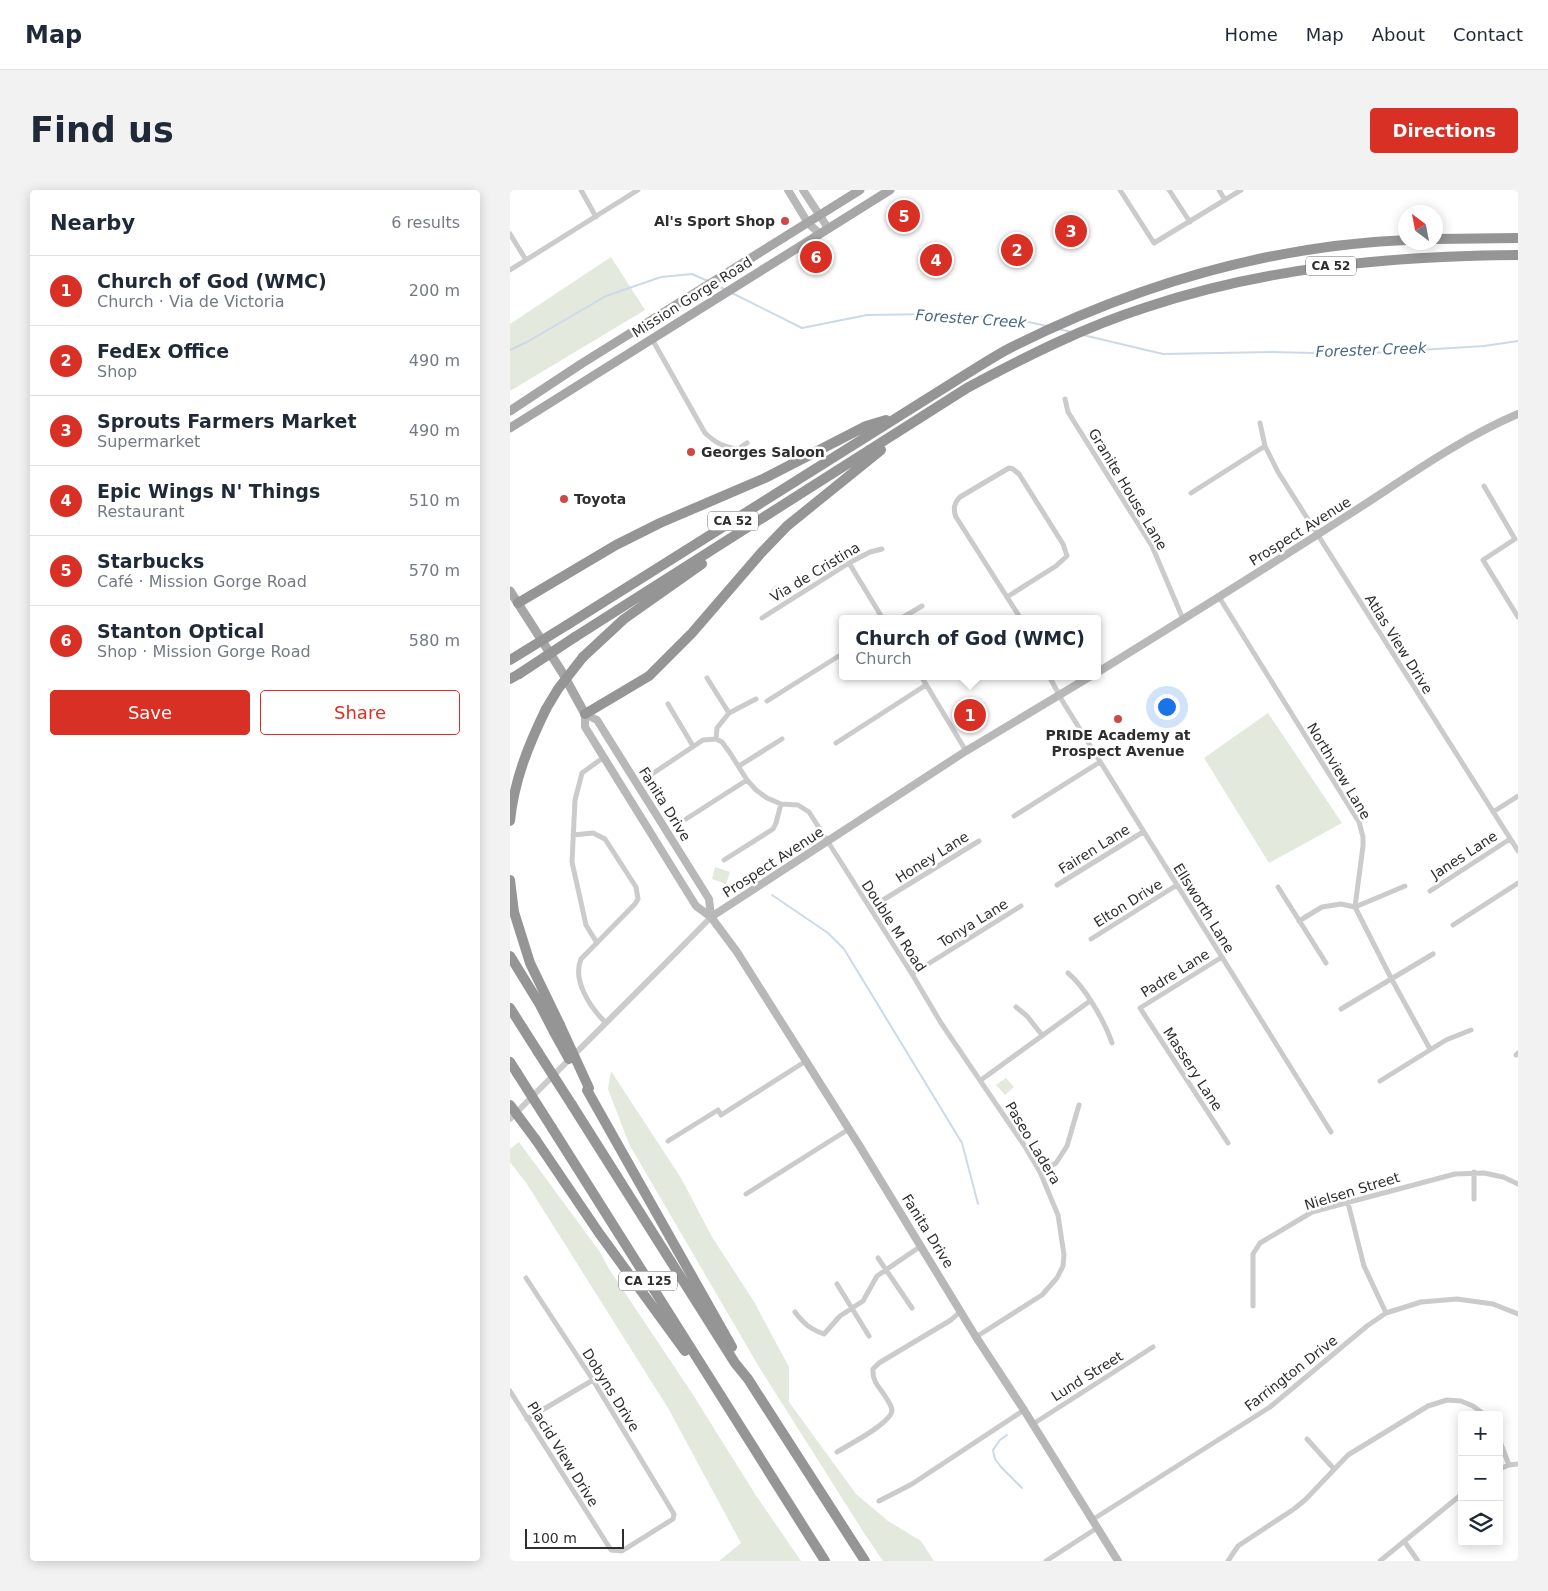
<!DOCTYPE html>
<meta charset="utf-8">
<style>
:root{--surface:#fff;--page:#f2f2f3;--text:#1f2937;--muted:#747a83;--line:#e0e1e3;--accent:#d93025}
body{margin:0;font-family:"DejaVu Sans",sans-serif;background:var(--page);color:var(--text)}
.controls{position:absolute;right:15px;bottom:15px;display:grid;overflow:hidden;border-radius:5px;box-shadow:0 2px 12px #0003}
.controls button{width:45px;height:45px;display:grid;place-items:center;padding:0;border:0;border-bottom:1px solid var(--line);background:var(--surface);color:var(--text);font:25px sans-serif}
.compass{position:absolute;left:888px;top:15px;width:45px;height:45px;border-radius:50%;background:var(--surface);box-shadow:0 2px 12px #0003;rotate:328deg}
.scale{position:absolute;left:15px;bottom:12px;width:99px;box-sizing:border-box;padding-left:5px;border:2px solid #2e2e2e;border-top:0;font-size:14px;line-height:18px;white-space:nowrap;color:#2e2e2e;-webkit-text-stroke:4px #fff;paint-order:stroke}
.you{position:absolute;left:656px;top:516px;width:18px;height:18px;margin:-12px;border:4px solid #fff;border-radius:50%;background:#1a73e8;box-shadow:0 0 0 8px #1a73e833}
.badge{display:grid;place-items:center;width:32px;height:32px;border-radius:50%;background:var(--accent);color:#fff;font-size:16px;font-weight:700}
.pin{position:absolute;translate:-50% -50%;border:2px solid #fff;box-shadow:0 1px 5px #0006}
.popup{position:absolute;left:329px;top:425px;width:262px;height:65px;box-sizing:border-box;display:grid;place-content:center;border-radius:5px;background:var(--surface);filter:drop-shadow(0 1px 4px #0005);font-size:16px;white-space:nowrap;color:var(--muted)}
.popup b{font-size:19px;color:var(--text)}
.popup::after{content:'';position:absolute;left:50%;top:100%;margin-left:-10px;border:10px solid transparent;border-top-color:var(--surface)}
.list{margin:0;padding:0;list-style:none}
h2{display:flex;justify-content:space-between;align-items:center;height:65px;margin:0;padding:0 20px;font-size:21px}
h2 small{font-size:16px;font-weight:400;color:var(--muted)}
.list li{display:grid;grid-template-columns:32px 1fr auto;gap:15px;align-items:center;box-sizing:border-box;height:70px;padding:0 20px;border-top:1px solid var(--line)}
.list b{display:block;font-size:19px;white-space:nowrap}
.list p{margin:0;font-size:16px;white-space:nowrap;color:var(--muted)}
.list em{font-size:16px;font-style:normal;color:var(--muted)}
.actions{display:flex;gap:10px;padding:15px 20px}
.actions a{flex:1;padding:11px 0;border:1px solid var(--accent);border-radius:5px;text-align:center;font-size:18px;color:var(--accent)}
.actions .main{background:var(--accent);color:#fff}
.icon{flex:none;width:28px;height:28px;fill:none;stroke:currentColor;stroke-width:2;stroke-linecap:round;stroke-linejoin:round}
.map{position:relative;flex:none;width:1008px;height:1371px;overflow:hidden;border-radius:5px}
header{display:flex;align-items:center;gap:30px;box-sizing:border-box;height:70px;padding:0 25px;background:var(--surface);border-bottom:1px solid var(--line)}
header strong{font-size:24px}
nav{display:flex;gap:28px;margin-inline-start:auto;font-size:18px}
.intro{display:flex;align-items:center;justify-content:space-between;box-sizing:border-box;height:120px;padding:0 30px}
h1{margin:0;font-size:35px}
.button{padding:12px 22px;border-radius:5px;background:var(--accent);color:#fff;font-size:18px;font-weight:700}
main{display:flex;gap:30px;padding:0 30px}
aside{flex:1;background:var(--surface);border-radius:5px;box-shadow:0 2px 12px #0003}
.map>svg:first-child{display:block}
.green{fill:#e3e9dd}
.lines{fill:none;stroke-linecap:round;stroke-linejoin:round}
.stream{stroke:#ccdae7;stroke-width:2}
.minor{stroke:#cbcbcb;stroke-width:5}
.tertiary{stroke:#cbcbcb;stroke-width:6}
.secondary{stroke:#b8b8b8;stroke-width:8}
.primary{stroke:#a6a6a6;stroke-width:9}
.motorway{stroke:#959595;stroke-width:10}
.motorway-bridge{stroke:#959595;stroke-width:10}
.poi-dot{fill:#cf4846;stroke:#fff;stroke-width:2}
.labels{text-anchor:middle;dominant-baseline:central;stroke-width:5;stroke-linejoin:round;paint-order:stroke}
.shield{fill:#fff;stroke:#6d6d6d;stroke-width:1}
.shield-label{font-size:12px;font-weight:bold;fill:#2e2e2e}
.poi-label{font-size:14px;font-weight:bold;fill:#2e2e2e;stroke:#fff;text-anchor:start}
.street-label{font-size:14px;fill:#2e2e2e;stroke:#fff}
.water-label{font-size:15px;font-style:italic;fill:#466885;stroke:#fff}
</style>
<header>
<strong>Map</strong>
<nav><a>Home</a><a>Map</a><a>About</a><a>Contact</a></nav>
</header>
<div class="intro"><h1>Find us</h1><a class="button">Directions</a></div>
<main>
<aside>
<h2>Nearby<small>6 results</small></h2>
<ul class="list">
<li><span class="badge">1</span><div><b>Church of God (WMC)</b><p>Church · Via de Victoria</p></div><em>200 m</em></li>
<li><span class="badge">2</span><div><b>FedEx Office</b><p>Shop</p></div><em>490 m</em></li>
<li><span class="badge">3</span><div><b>Sprouts Farmers Market</b><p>Supermarket</p></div><em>490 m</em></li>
<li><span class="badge">4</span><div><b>Epic Wings N' Things</b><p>Restaurant</p></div><em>510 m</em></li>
<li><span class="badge">5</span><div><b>Starbucks</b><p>Café · Mission Gorge Road</p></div><em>570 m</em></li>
<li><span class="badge">6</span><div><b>Stanton Optical</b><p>Shop · Mission Gorge Road</p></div><em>580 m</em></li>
</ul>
<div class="actions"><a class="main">Save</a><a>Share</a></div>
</aside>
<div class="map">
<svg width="1008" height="1371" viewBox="0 0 1008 1371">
<rect width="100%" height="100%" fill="#fff"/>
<!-- green -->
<path class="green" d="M101,67L135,120L0,201V134Z
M266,395L273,402L264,412L256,404Z
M758,523L832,633L759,673L694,568Z
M205,677L220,682L216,694L202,689Z
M101,881L171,988L202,1047L243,1110L279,1177V1212L346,1304L378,1331L411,1351L424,1371H373L356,1346L249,1177L119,954L98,899Z
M496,888L504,897L495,905L486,895Z
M9,952L90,1062L99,1079L180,1200L245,1304L291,1371H209L231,1353L158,1218L17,994L0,972V959Z"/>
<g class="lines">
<!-- stream -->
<path class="stream" d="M204,94L216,100
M222,103L292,138L357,125L424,124L509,130L537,136
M549,139L561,142
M573,145L653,164L762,162L845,164L974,156L1008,151
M0,160L17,152L96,106L151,87L182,84L198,91
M262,705L318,743L334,759L452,953L468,1014
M497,1245L490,1250L483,1260L485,1269L491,1277L512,1298"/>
<!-- minor -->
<path class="minor" d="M71,0L86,27
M610,0L644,53L731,0
M659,0L680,32
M709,0L715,10
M0,44L16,70
M0,80L128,0
M142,149L195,243C206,253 213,257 228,259L237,253
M555,209L558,222L642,356L673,429
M750,233L755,256L768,282L1008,661
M974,296L1005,349L973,370L1008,427
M681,303L755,256
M339,373L373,429
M497,407L546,376L557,366L553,354L509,284L503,279L499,278L450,307C444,313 443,320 446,327L511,429
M709,407L849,632L853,647V656L845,717L881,788L920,859
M252,428L339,373L360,362L372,359
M390,429L412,416
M411,486L456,561
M539,486L553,512L821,942
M197,488L219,523L207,538L206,549
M257,511L332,464
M158,514L183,556
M219,523L246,509
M326,553L416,495
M229,576L272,549
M136,588L193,550L206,549L212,552L220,563L237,590L246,600L257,608L271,614L288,615L299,622L402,784L431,833L514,955L530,982L548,1025L554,1065L553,1076L547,1088L532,1105L466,1147
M983,622L1008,606
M504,626L590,572
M176,629L237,590
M63,645L83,643L95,649L126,697L128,709L125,714L71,769C62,790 80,817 95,832
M214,670L263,639L266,633L271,614
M547,695L633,642
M768,697L816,773
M920,701L1000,649
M360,718L469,651
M789,731L812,717L831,714L845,717L895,696
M943,735L1008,693
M581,749L667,695
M87,753L76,735L62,672L65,610L72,583L94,567
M712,767L630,818L718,953
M558,783C575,797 595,832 602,853
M402,784L511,716
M506,817L517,826L532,845
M831,819L923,764
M1006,865L1008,863
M471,890L580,811
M870,891L936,850L961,840
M158,951L208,920L211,925L296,871
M530,982L546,973L557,956L569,915
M964,982V1009
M236,1004L339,939
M838,1013L854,1076L876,1123
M368,1068L402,1118
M327,1094L359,1146
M743,1116V1064L750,1053L802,1022L945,984L974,983L993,987L1008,994
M285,1122C294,1134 300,1139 314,1144L330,1126L353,1111L367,1086L411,1056
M0,1201L101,1360L112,1361L163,1329L164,1324L83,1190L16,1088
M17,1229L83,1190
M523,1234L643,1157
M797,1249L824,1279
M989,1249L999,1275
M327,1262C338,1255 382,1233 382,1220C381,1214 376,1208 373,1203C367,1195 362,1189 363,1179L369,1173L441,1130L451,1121
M989,1279L999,1275L1008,1274
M369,1311L402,1294L514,1220
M582,1330L760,1217L857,1136L876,1123L911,1112L947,1109L983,1114L1008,1124
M894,1351L908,1371
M536,1371L587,1338
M718,1371L728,1356L784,1319L795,1310L838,1265L918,1216L937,1210L951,1211L963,1216L975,1225
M870,1371L952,1304"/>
<!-- tertiary -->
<path class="tertiary" d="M0,929C67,861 135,795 201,727"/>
<!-- secondary -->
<path class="secondary" d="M278,0L298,33L310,44
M293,0L318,38
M588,482C669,432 751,381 832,329C889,293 945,251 1008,224
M201,727L199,709L87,530L75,524V537L186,716L201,727L227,762L349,955L466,1147L514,1220L608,1371
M201,727L456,561L581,486"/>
<!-- primary -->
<path class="primary" d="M0,221L71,174L350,0
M0,238L380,0
M0,401L52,482L75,524"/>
<!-- motorway -->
<path class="motorway" d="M926,49L1008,48
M8,413L106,355L150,333L255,288L356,236L376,230
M57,435L450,188C467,178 484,166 502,157C624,96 758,56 896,50
M65,447L457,198C515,167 574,137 637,117C757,77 883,66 1008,65
M73,467L114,429L192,374
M0,489L9,484
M75,524L139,486L182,443L251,363L277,336L371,260
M0,631C4,591 18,556 36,519
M0,690L4,722L20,773L50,835
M0,766L29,813L44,842
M0,818L28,862
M0,872L7,883
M77,900L222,1157
M62,915L225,1173L238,1189L355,1371
M42,938L315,1371
M26,950L89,1043L175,1161"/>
<!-- motorway-bridge -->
<path class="motorway-bridge" d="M0,470L57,435
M9,484L65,447
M36,519L48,499L73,467
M50,835L79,898
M44,842L59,869
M28,862L62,915
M7,883L42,938
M0,915L26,950"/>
</g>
<!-- markers -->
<g class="poi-dot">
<circle cx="275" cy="31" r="5"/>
<circle cx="181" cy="262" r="5"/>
<circle cx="54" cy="309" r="5"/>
<circle cx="608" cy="529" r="5"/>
</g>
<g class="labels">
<!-- shield labels -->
<g class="shield">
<rect x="796" y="66.5" width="50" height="19" rx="4"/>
<rect x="198" y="321.5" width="50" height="19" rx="4"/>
<rect x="109" y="1081.5" width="58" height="19" rx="4"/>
</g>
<g class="shield-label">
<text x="821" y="76">CA 52</text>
<text x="223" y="331">CA 52</text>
<text x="138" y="1091">CA 125</text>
</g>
<!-- poi labels -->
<g class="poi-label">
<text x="265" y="31" text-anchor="end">Al's Sport Shop</text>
<text x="191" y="262">Georges Saloon</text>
<text x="64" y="309">Toyota</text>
<text x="608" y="545" text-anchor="middle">PRIDE Academy at<tspan x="608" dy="16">Prospect Avenue</tspan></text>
</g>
<!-- street labels -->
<g class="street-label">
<text transform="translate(182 107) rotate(-32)">Mission Gorge Road</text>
<text transform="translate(618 299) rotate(59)">Granite House Lane</text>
<text transform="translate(790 341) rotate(-32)">Prospect Avenue</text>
<text transform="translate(305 382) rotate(-31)">Via de Cristina</text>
<text transform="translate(889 454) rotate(58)">Atlas View Drive</text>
<text transform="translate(829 581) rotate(59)">Northview Lane</text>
<text transform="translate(155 614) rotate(58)">Fanita Drive</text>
<text transform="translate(584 659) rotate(-32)">Fairen Lane</text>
<text transform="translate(954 665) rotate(-33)">Janes Lane</text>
<text transform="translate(422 667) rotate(-32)">Honey Lane</text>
<text transform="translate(263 672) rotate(-33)">Prospect Avenue</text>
<text transform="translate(618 713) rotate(-32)">Elton Drive</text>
<text transform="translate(694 718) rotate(58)">Ellsworth Lane</text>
<text transform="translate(463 733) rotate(-32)">Tonya Lane</text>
<text transform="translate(384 736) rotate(57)">Double M Road</text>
<text transform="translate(665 783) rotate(-32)">Padre Lane</text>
<text transform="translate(683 879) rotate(57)">Massery Lane</text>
<text transform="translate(523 953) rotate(59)">Paseo Ladera</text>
<text transform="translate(842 1001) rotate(-17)">Nielsen Street</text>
<text transform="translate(418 1041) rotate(58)">Fanita Drive</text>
<text transform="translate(781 1183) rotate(-38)">Farrington Drive</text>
<text transform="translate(577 1186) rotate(-32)">Lund Street</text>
<text transform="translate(101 1200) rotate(58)">Dobyns Drive</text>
<text transform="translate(53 1264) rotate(58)">Placid View Drive</text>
</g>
<!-- water labels -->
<g class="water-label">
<text transform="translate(461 129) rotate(4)">Forester Creek</text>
<text transform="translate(861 160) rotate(-2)">Forester Creek</text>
</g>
</g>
</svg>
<div class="controls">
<button>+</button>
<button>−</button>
<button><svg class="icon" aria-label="layers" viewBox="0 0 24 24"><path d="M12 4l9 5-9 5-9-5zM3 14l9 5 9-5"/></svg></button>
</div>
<svg class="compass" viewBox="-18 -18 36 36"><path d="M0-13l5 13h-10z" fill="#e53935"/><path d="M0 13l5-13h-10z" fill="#747a83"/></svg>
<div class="scale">100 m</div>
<div class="you"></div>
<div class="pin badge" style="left:460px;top:525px">1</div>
<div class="popup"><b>Church of God (WMC)</b>Church</div>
<div class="pin badge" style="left:507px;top:60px">2</div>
<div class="pin badge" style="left:561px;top:41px">3</div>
<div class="pin badge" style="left:426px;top:70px">4</div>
<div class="pin badge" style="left:394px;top:26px">5</div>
<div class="pin badge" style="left:306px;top:67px">6</div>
</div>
</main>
